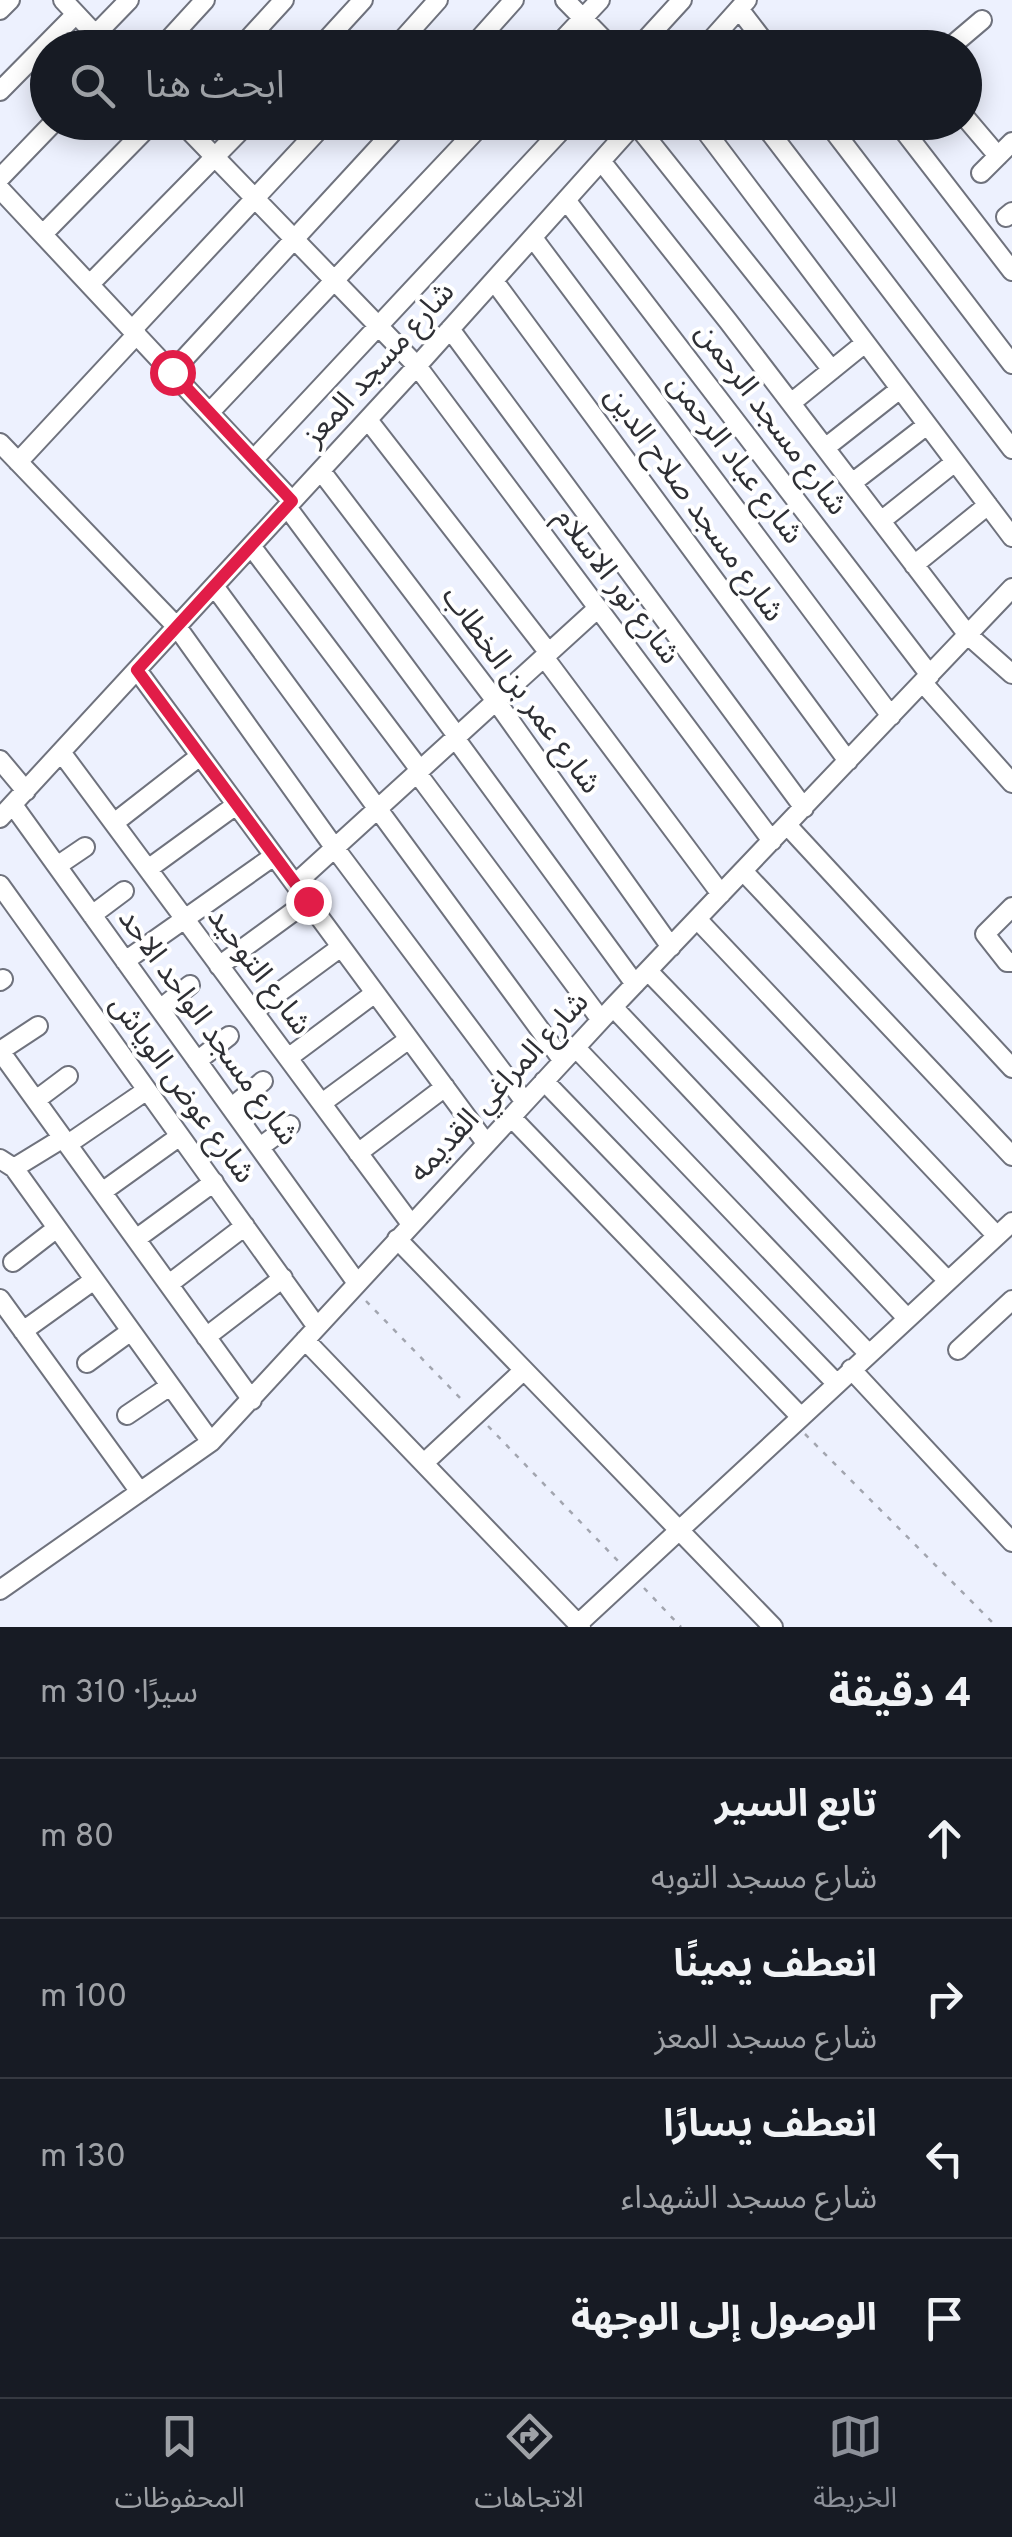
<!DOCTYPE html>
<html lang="ar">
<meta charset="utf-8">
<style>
:root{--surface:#171b24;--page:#242831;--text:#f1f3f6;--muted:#9ea1a6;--line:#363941;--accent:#8c9099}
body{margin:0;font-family:Overpass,"Noto Sans Arabic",sans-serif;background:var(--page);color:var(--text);direction:rtl}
.stop{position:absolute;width:30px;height:30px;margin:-22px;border:8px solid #e11d48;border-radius:50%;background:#fff}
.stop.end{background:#e11d48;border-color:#fff;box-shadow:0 2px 10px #0008}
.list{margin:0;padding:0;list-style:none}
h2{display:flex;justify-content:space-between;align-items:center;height:130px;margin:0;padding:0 40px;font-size:42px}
h2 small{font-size:32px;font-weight:400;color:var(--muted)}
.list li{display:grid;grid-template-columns:65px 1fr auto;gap:30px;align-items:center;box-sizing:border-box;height:160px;padding:0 40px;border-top:2px solid var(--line)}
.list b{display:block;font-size:38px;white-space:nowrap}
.list p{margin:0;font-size:32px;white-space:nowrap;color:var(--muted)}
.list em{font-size:32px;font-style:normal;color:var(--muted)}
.icon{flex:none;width:55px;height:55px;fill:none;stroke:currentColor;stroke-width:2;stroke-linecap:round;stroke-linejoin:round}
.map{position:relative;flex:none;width:1012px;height:1627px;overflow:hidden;direction:ltr}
.search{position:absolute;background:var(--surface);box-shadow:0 5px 25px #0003;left:30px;right:30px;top:30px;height:110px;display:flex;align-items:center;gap:25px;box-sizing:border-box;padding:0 35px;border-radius:55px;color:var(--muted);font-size:38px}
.sheet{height:770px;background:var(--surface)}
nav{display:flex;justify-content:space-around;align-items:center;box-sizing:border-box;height:140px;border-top:2px solid var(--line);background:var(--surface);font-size:28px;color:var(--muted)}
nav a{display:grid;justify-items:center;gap:5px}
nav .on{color:var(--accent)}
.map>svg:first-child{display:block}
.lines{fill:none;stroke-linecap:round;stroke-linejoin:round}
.street-casing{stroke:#6f727d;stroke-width:22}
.path{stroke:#a2a5af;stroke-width:2.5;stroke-dasharray:5 8;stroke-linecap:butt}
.street{stroke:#fff;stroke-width:18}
.route{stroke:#e11d48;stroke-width:12}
.labels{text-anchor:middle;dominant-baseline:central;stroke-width:8;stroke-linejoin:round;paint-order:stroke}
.street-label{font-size:30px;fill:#2e2f34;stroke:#fff}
</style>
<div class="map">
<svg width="1012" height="1627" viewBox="0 0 1012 1627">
<rect width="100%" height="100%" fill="#edf1fe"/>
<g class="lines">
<!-- street casing -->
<g class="street-casing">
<path id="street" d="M63,0L108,48
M565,0L612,48
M739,9L769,48
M0,10L10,0
M96,34L129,0
M161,48L205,0
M240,48L284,0
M319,48L363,0
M395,48L438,0
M471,48L514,0
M555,48L600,0
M638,48L682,0
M704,48L747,0
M949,48L982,20
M0,91L76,14
M964,116L998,156
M181,122L417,366L772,841
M699,122L1012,537
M762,122L1012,449
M827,122L1012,364
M897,122L1012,271
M635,123L832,370
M601,161L728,321L968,635L1012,674
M981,173L1012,142
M0,178L54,122
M0,189L292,501
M566,200L930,675
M1006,217L1012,212
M43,234L153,122
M533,238L891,716
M494,281L848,761
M90,284L249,122
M133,329L326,122
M450,329L804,808
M172,372L402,122
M791,403L865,343
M210,412L484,122
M368,420L549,653
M0,443L177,627L334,847L525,1102
M825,448L900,389
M254,459L569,122
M18,462L137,334
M321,471L496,701L671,947
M852,483L927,425
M287,507L457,736
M881,521L955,462
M251,546L420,770
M914,565L988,505
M214,586L563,1061
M544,657L721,894
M137,670L486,1143
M923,683L1012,783
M455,738L635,984
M61,752L411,1224
M0,760L26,791
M417,773L601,1020
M13,805L357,1283
M0,818L417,366L636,122
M114,823L200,756
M787,825L1012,1068
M57,866L85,847
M148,869L236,805
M743,871L1012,1156
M295,884L598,608
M0,885L317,1327
M1012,907L985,934L1007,962H1012
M92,915L124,891
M697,919L997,1236
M125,961L274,856
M219,966L308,901
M648,971L948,1281
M0,981L3,979
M613,1007L907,1318
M160,1009L190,985
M254,1011L341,947
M576,1048L868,1353
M0,1051L252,1400
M0,1051L38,1026
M288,1058L375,993
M197,1061L229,1036
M544,1081L836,1383
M36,1100L68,1076
M322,1103L409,1039
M231,1108L263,1081
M511,1117L800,1416
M68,1144L147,1090
M260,1147L290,1125
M358,1153L445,1087
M0,1159L14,1168L211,1442
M14,1168L63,1138
M102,1192L180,1136
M136,1239L214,1182
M397,1239L773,1627
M13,1262L57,1228
M169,1284L245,1226
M0,1299L140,1492
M23,1331L94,1280
M206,1337L283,1278
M305,1340L581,1627
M958,1350L1012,1300
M87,1363L131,1331
M851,1369L1012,1542
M127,1415L170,1386
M424,1463L524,1370
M0,1590L211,1442L613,1007L1012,588
M578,1624L1012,1222"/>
</g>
<!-- path -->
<path class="path" d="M366,1301L465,1403
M488,1426L618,1561
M805,1434L997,1627
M644,1588L681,1627"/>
<!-- street -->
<use href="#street" class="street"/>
</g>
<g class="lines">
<!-- route -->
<path class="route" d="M172,372L292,501L137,670L308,901"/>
</g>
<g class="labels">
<!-- street labels -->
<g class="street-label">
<text transform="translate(380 365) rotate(-48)">شارع مسجد المعز</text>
<text transform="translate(770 420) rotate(53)">شارع مسجد الرحمن</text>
<text transform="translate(734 460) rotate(53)">شارع عباد الرحمن</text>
<text transform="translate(693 505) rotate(54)">شارع مسجد صلاح الدين</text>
<text transform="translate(616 587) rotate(53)">شارع نور الاسلام</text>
<text transform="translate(520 691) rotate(54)">شارع عمر بن الخطاب</text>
<text transform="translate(258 972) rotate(53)">شارع التوحيد</text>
<text transform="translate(207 1028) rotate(54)">شارع مسجد الواحد الاحد</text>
<text transform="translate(500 1088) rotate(-47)">شارع المراغي القديمه</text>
<text transform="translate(181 1090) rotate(54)">شارع عوض الوياش</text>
</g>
</g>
</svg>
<div class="stop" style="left:172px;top:372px"></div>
<div class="stop end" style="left:308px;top:901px"></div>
<div class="search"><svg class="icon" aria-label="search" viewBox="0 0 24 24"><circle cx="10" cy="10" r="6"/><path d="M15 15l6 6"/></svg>ابحث هنا</div>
</div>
<section class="sheet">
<h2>4 دقيقة<small>سيرًا · 310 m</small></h2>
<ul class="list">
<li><svg class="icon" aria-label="ahead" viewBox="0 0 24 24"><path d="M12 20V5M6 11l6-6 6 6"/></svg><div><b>تابع السير</b><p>شارع مسجد التوبه</p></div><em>80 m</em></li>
<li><svg class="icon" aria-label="right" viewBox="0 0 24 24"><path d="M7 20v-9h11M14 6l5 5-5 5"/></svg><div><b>انعطف يمينًا</b><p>شارع مسجد المعز</p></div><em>100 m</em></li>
<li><svg class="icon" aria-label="left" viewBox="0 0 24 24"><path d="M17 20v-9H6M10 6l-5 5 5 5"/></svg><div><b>انعطف يسارًا</b><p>شارع مسجد الشهداء</p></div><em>130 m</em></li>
<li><svg class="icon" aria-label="arrive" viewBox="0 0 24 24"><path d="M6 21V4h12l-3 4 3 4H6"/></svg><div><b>الوصول إلى الوجهة</b></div></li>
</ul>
</section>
<nav>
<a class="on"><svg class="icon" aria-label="map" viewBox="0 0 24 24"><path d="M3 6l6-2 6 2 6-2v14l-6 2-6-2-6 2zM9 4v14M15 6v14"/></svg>الخريطة</a>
<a><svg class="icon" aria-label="directions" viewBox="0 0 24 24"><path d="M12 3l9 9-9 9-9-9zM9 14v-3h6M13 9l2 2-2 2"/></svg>الاتجاهات</a>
<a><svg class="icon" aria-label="saved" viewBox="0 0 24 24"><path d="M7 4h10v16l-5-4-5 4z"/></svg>المحفوظات</a>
</nav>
